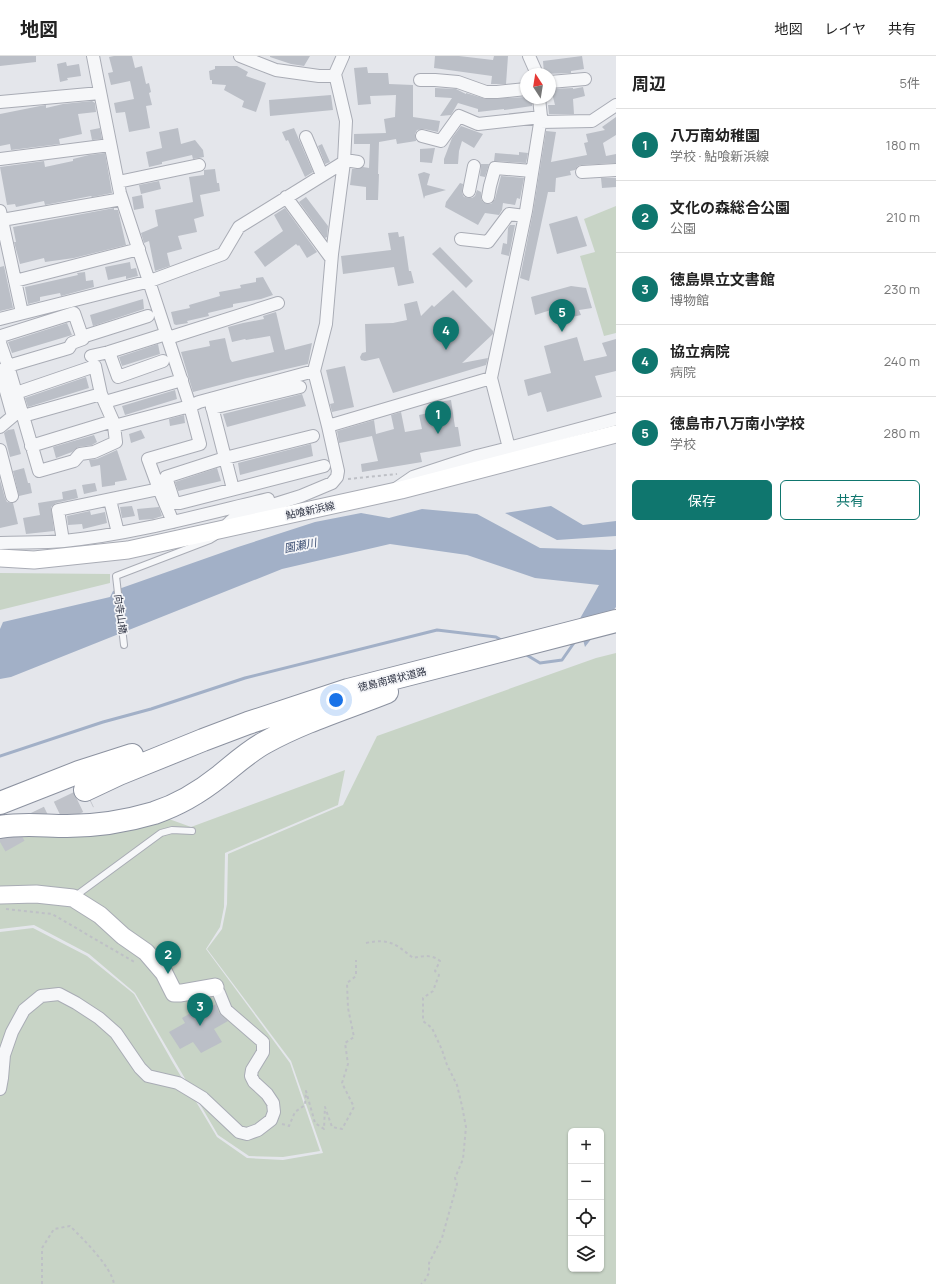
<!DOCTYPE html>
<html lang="ja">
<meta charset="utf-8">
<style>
:root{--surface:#fff;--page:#f2f2f2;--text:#222;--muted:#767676;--line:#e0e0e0;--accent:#0f766e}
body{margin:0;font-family:Manrope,"Noto Sans JP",sans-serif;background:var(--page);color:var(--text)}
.controls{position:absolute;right:12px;bottom:12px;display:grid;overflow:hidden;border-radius:6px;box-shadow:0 1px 3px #0004}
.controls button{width:36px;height:36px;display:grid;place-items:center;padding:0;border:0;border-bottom:1px solid var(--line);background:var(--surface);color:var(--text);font:20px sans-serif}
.compass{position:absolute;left:520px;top:12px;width:36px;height:36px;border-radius:50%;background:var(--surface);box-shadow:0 1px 3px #0004;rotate:348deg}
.you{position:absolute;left:336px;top:644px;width:14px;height:14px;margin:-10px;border:3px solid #fff;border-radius:50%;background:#1a73e8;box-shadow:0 0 0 6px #1a73e833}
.badge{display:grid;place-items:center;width:26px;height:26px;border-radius:50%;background:var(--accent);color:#fff;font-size:13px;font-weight:700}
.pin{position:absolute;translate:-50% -33px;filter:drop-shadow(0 1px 2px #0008)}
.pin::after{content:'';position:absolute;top:21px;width:14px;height:12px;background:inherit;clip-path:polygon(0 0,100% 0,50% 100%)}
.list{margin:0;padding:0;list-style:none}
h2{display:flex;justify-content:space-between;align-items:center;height:52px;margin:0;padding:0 16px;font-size:17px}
h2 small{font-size:13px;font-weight:400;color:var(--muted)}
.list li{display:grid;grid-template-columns:26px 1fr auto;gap:12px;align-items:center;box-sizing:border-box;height:72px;padding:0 16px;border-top:1px solid var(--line)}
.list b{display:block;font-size:15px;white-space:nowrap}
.list p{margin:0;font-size:13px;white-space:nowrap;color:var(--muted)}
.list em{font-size:13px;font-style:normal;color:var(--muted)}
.actions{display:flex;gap:8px;padding:12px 16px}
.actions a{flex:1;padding:9px 0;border:1px solid var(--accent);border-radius:6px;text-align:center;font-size:14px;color:var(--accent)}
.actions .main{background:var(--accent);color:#fff}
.icon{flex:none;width:22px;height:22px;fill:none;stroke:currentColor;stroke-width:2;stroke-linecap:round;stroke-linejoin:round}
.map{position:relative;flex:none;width:616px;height:1228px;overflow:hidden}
header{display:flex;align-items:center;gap:24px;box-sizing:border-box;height:56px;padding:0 20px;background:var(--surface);border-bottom:1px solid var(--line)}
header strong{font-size:19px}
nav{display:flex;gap:22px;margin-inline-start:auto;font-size:14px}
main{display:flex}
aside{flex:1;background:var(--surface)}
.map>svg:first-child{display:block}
.green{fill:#c8d4c6;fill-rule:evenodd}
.water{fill:#a2b0c7}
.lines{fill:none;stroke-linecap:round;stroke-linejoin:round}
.stream{stroke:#a2b0c7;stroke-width:3}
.building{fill:#bbbfc7}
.highway-tunnel{stroke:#bfc2c9;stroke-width:22;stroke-dasharray:22 11;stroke-linecap:butt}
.lane-casing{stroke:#a9acb5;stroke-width:8}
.street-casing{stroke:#a9acb5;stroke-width:14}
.secondary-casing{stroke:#a9acb5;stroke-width:19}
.highway-casing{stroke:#8c92a0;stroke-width:24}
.path{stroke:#bec0c6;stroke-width:2;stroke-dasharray:3 3;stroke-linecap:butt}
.lane{stroke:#f6f7f9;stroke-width:6}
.street{stroke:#f6f7f9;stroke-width:12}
.secondary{stroke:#fff;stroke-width:17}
.highway{stroke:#fff;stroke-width:22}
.labels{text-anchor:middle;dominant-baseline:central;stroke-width:3.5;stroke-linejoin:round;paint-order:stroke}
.street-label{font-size:10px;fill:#2d3242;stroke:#f4f5f8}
.water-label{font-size:11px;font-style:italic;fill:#3a4d72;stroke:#f4f5f8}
</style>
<header>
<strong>地図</strong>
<nav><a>地図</a><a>レイヤ</a><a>共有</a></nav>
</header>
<main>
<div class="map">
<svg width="616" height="1228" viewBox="0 0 616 1228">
<rect width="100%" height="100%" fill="#e4e6eb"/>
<!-- green -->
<path class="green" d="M616,150V277L604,280L580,200L595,196L584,163Z
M0,517L110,518V527L0,554Z
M616,597V1228H0V876L33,872L87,900L134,938L173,1007L217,1081L247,1102L283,1104L323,1097L291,1005L207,893L222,873L227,848L228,798L343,749L377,680L596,602ZM571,1075H601V1213H571Z
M345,714L338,749L225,797L224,851L220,871L206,893L290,1007L320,1095L283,1101L249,1100L218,1079L135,937L89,898L34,869L0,873V778L169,763L191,771Z"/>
<!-- water -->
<path class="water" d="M551,450L583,469L616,465V480L557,484L505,457Z
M422,453L477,458L540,492L612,494L616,493V551L585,591L578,566L599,529L535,522L467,499L390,488L282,513L11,621L0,623V573L3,566L110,541L113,535L238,491L315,466L361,457L389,462Z"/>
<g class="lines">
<!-- stream -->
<path class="stream" d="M525,598L540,607L562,604L576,584
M0,700L103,666L151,653L245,622L437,574L496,581L503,585"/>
</g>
<!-- building -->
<path class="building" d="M0,0H36V6L0,10Z
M114,0H132L135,12L142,10L146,28L149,27L151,36L149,37L152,49L146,50L150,72L129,76L125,56L116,57L114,47L134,43L130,25L111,29L108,17L113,16L109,1Z
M270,0H310L304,10L291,8L270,1Z
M435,0H459L493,4L494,0H508L506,28H491L492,20L434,12Z
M582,0L584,13L571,15V17L544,18L543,5Z
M66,6L67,10L79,8L81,20L67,22L68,24L60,26L57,8Z
M215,10H237L248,16L246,20L266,27L256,56L242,51L244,45L224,34L226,29L212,28V24H210L209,15L215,13Z
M367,11L368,17H388L389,28L413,29V61L440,65L438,76L424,73L417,74L415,78L416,85L397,88L396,83L379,86L378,118H379L378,144H366V131L350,129L352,113H357L363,111L369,112L370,88H354V78L386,77L384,63L395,61L396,39L370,40L371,48L358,49L354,12Z
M583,31L585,40L573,43L574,58H549L548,49H555L551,33L573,32V33Z
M435,32L456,33L466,38V37L486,43L526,41V42H532V50L504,54V53L478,56V53L458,47L451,59L440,60L452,42L435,41Z
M331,39L333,54L270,60L269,44Z
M92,45L95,47L96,56L78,58L82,78L59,83L60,88L11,94L10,88L0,90V58L40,50L46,49V52L63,48Z
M616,61V79L603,87L606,100L616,98V107L581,109L578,110L575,114L570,115L571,119L556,122L555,136H548L529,225L520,222L533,156L546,75L556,76L551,106L587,99L584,87L588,86L586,78L605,74L602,71Z
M461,70L483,78L474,92L462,85L459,95L458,108H444V103L452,82Z
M100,72L102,83L92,84L90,74Z
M178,72L181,88L195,84L203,94L204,101L193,103L192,99L162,106V108L149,111L146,96L162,92L159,76Z
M294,72L313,116L305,121L288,84L286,85L282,76Z
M322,88L330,106L325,108L318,90Z
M435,92L432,107L420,106V93Z
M519,96L528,97L526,107L494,105L495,97L519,99Z
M105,97L112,137L92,141L91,140L45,149L44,145L16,151L15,148L7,149L0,111L44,105L45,111L73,105V103L89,99Z
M481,108H489L485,121L480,120Z
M215,113L217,127H219L220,135L200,139L204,160L194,163L197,176L178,180L182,193L167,197L170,210L155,215L149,185L144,187L141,177L158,170L155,154L193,146L189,121L204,119V114Z
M424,116L430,118L427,129L446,134L425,140L424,143L418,118Z
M501,120L524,122L520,143L517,142L515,149L503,147L502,154L499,159L485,157L478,169L445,151L446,146L460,127L463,128L462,137L464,141L472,142L475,140L477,134L481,136V143L483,146L487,148H491L495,143Z
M601,122H616V131L602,132Z
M159,125L161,133L141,138L139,129Z
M142,139L144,152L134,154L132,141Z
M306,141L328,170L327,181L325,182L299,146Z
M114,152V154H118L126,189L74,202L45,206L44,202L20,208L14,186H16L13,171Z
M285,152L317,196L307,202L299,189L298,190L296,188L265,211L254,196L283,175L274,159Z
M577,160L587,190L557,198L549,168Z
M510,169H515L509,200L501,198L503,187L507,188L508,172Z
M398,176L399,181L404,180L409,215H411L414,227L398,230L394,211L343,218L341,200L391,194L388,177Z
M440,191L473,225L466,232L432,198Z
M130,206L131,213L136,212L138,220L126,223V220L108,224L105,211Z
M4,210L13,252L0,255V211Z
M85,216L86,225L93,224L94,231L61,240L60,237L40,241V245L28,248L25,231L78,219L77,217Z
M263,221L273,239L261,243L233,248V251L208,257L209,260L187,265L188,267L176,269L174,268L171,256L190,252L189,249L220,240L219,236L241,232L240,229L256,226V222Z
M571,230L586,232L592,252L579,254L581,259L555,265L551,254L535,259L531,241Z
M453,234L493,275V278L462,307L488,302L486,309L393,337L379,302L365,305L361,304L360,301L362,297L366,296L365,268L393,267L407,264L404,248L417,245L421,260L432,249L434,251Z
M143,243L144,253L93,270L90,259Z
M276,256L285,294L312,287L308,308L247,322L193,336L181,296L210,290L209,285L225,282L230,303L232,306L274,296L270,280L246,284L245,283L232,286L228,271L243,267L264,263L263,260Z
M67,267L72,279L12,297L8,286Z
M577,281L584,305L607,300L602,287L616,283V315L595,320L602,341L547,356L541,336L528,340L524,324L551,317L544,290Z
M158,288L160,298L122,310L119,301Z
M345,310L354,351L332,356L330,348L334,347L326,314Z
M86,321L89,332L28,351L25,342Z
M175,334L177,343L125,359L122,350Z
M302,338L306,350L227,371L223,358Z
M451,344L455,371H458L461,390L420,397L422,406L362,416L361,408L378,405L372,380L339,387L337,375L374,364L376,378L394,373L391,359L401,356L405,376L422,373L419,359L433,356L431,347Z
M184,359L185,367L170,370L169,363Z
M14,373L21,398L10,401L4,377L8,374Z
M141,374L145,382L131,387L129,378Z
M94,379L97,386L92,389L78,391L72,396L56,402L53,391Z
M311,388L313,400L240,419L238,407Z
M117,394L127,424L115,426V429L102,431L100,409L91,411L89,404L97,403Z
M24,412L28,427H30L32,437L19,440L13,415Z
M217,412L221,425L178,435L175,426Z
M0,424L5,442L7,446L13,447L18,468L0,472Z
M95,427L97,435L84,438L82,429Z
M76,433L78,442L56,447L51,451L54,475L26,478L23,462L40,459L38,447L63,443L62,436Z
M132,450L135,460L122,462L120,451Z
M159,451L162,460L153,463L139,464L137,453Z
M90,455L91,459L105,456L107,467L83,473L82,468L68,469L67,460Z
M216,948L219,957L228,965L214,973L222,986L201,997L193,986L180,993L169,976L185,967L182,962L196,954L198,958Z"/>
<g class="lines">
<!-- highway-tunnel -->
<path class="highway-tunnel" d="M0,786L21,774L89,741"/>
<!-- lane casing -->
<g class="lane-casing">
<path id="lane" d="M124,589L116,520L210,484L215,481
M74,841L161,777L172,774L192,775"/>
</g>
<!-- street casing -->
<g class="street-casing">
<path id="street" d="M93,0L120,137L190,350L199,346L314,315
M240,0L276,14L319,20H335
M529,0L537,18
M420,24H435L458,26L486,36H497L526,33
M550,26L585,23
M0,46L100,37
M540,66L592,65L616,49
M422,80L441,85L459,60L478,68L541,61
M306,81L322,119
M0,103L110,89
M345,104L358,106
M582,116L616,114
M118,126L199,109
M469,135L474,110
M286,141L331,202
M488,141L490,130L495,112L532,115
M0,155L22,257
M2,164L122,143
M461,183L488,186L509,158L525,160
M15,225L139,193
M0,263L150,225L223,198L239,171L344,106
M82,281L148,260
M168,282L278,247
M109,296L118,321L163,305
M91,300L109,296L166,278
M8,310L0,287L1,280L74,257L83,283L72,287L69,292L8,310L16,337L95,310L101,338L23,360L39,415L74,405L80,398L94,396L116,386L114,370L190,350L200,388L148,403L159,433L58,454L63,485
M0,314L13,360L0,371
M491,322L526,155L541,61L539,42
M16,337L23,360
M210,343L233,433
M105,346L182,324
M212,352L300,331
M328,370L314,315L326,268L332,198L344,106L346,65L335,18L343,0
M313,380L225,402L166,421L173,443L175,447H180L324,410
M31,390L113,365L101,338
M509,392L616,363
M0,394L12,440
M159,433L173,466
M110,444L118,477
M224,472L231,465L237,460L301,440L332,427L337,421L338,415L328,370L491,322L509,392L477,400L413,421L397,432
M0,487C21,486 43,487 64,485C133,478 201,459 268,443
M0,1033L2,1022L4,999L12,976L24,954L41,940L59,938L76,947L99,962L116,977L140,1012L148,1020L178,1027L203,1042L239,1076L247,1078L258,1074L271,1064L274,1056L273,1047L267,1038L254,1026L251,1020L252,1014L263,996V986L226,954L219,937L215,931"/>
</g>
<!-- secondary casing -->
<g class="secondary-casing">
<path id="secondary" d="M0,502L34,504L128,494L401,434L616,378
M0,839L36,838L73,842L100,859L123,880L146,896L164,917L174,937H181L215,931"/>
</g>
<!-- highway casing -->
<g class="highway-casing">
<path id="highway" d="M85,734L119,718L203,684L248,667L348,634L616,565
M0,747L79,716L132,699
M0,771C22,767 45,770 67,770C95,770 127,765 154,757C178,749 200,736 220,720C235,708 249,695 266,686C304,665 347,652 387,636"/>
</g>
<!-- path -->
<path class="path" d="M348,423L397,418
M6,853L52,858L136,907
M366,887C389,882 396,888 413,902C422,900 432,898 440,905L435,915L439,919L433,935L423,942V965L432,972L442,994L447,1009L457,1029L462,1050L466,1071L463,1103L455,1122L457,1128L442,1182L429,1207V1217L424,1226L421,1228
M282,1068L289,1070L295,1056L305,1049L306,1035L315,1067L324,1073L325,1051L332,1071L342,1073L354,1051L342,1027L348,1008L345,987L354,981L348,952L347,927L356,920V904
M42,1228V1192L54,1173L70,1170C83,1183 111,1210 114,1228"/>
<!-- lane -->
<use href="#lane" class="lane"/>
<!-- street -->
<use href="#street" class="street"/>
<!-- secondary -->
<use href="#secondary" class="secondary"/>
<!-- highway -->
<use href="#highway" class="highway"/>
</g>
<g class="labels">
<!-- street labels -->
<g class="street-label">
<text transform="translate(310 454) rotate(-12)">鮎喰新浜線</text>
<text transform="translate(121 558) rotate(83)">向寺山橋</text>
<text transform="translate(392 623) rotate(-14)">徳島南環状道路</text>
</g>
<!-- water labels -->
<g class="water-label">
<text transform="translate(300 489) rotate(-11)">園瀬川</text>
</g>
</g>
</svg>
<div class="controls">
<button>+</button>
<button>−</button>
<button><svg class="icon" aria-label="locate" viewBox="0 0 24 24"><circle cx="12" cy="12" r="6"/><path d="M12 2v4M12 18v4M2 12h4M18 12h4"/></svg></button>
<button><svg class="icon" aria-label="layers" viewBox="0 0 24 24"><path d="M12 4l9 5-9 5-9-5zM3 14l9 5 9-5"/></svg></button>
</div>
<svg class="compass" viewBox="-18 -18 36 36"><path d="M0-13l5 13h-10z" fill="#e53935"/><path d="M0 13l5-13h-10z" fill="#767676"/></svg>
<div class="you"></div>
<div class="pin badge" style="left:438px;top:378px">1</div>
<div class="pin badge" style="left:168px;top:918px">2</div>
<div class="pin badge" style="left:200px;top:970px">3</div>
<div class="pin badge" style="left:446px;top:294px">4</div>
<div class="pin badge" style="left:562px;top:276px">5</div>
</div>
<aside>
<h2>周辺<small>5件</small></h2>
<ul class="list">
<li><span class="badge">1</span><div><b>八万南幼稚園</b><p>学校 · 鮎喰新浜線</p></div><em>180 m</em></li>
<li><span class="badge">2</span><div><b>文化の森総合公園</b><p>公園</p></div><em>210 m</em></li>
<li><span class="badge">3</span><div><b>徳島県立文書館</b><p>博物館</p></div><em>230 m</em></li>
<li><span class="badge">4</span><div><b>協立病院</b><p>病院</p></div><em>240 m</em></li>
<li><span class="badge">5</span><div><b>徳島市八万南小学校</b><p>学校</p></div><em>280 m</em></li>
</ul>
<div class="actions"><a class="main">保存</a><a>共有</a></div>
</aside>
</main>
